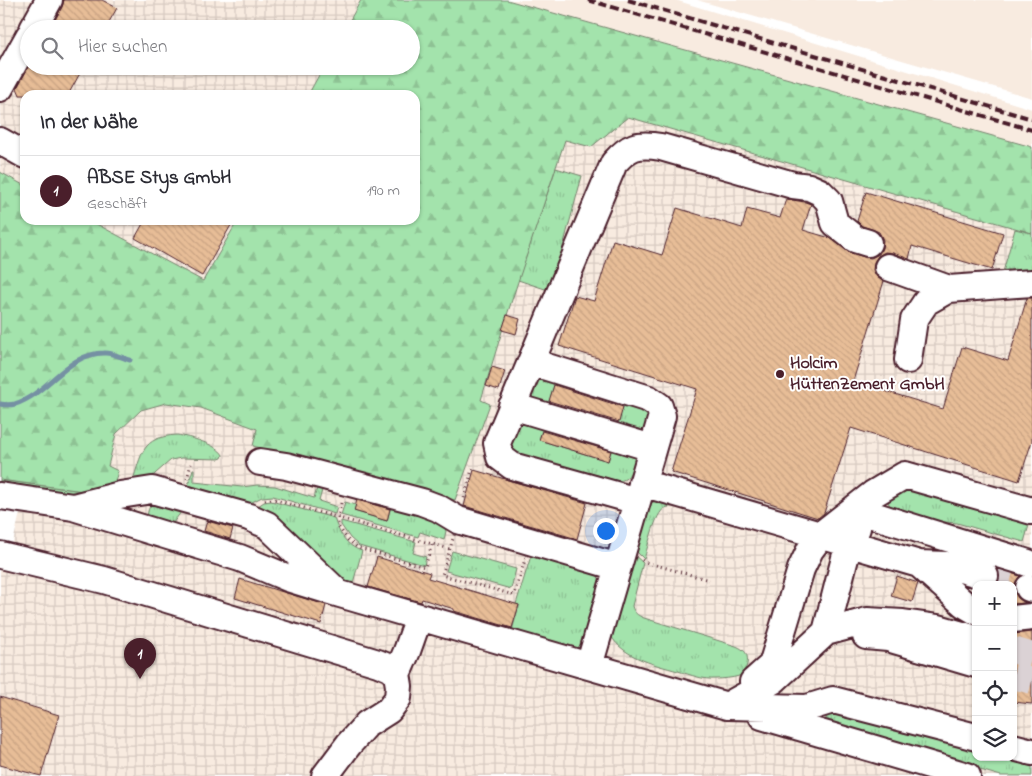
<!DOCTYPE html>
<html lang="de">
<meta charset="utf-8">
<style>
:root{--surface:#fff;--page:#f2f2f3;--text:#2b2b33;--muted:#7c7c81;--line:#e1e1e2;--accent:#4a1f2b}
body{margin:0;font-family:"Indie Flower",sans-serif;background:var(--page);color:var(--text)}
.controls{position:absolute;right:15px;bottom:15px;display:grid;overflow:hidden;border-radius:10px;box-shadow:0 1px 4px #0004}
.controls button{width:45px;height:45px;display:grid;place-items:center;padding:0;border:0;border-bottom:1px solid var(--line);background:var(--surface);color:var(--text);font:25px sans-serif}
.you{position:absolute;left:605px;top:530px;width:18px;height:18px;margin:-12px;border:4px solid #fff;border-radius:50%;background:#1a73e8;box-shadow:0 0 0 8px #1a73e833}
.badge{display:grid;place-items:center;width:32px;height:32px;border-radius:50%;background:var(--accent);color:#fff;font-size:16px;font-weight:700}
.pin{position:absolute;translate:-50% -41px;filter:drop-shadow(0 1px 2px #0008)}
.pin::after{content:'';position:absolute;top:26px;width:18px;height:15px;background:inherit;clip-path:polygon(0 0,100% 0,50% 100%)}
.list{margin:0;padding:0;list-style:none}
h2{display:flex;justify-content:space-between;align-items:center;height:65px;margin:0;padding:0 20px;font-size:21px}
h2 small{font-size:16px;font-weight:400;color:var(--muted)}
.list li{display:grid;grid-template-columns:32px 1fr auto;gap:15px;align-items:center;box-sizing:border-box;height:70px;padding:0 20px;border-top:1px solid var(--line)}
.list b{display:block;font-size:19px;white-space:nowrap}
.list p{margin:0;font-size:16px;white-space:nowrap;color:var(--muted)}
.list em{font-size:16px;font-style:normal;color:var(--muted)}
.icon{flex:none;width:28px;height:28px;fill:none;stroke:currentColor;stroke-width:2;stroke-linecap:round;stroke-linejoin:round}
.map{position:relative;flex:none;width:1032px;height:776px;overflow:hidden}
.search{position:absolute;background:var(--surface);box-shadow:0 1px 4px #0004;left:20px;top:20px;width:400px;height:55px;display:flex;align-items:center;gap:12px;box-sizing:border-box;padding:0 18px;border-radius:28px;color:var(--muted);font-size:19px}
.panel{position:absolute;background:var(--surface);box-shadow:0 1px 4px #0004;left:20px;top:90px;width:400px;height:135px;border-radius:15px}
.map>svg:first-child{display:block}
.built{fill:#f8ebe0}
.industrial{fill:url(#industrial-grid);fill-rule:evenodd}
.grass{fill:url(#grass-tufts);stroke:#76816c}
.forest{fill:url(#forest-firs);stroke:#76816c}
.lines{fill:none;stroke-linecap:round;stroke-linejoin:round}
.stream{stroke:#7590a3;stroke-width:5}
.building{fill:url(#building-back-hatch);stroke:#4a1f2b}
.minor-tunnel{stroke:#dbd2d5;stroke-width:26;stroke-dasharray:26 13;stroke-linecap:butt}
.minor-casing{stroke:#4a1f2b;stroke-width:30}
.path{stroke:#4a1f2b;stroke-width:3;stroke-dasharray:1 4;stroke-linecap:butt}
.minor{stroke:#fff;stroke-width:26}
.rail{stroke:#4a1f2b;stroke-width:4;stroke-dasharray:8 4;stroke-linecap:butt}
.poi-dot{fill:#4a1f2b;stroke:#fff;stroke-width:2}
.labels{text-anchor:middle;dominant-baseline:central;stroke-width:4;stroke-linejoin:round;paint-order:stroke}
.poi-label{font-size:18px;font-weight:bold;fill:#4a1f2b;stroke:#fff;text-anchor:start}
</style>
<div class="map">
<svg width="1032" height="776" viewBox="0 0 1032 776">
<defs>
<pattern id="industrial-grid" width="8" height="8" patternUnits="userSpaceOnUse" patternTransform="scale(1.25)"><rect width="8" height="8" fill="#f8ebe0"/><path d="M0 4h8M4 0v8" fill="none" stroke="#d6c9c0"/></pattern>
<pattern id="grass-tufts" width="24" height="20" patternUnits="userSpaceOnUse" patternTransform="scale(1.25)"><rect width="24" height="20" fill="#a3e3ac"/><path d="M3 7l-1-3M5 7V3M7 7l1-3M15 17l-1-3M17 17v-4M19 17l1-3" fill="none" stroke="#8ec294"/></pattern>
<pattern id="forest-firs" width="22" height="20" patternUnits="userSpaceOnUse" patternTransform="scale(1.25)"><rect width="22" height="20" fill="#a3e3ac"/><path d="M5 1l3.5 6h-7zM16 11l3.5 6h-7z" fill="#8ec294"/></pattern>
<pattern id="building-back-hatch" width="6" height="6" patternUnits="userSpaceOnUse" patternTransform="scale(1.25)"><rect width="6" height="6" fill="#e7bd97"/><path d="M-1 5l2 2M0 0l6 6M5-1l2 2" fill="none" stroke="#c8a282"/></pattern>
</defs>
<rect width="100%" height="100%" fill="#fff"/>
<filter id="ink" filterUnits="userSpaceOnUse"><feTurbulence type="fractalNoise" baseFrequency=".02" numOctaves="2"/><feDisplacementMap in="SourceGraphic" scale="10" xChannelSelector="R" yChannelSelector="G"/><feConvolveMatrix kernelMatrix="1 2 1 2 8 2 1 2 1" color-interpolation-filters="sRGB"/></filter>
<g filter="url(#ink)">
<!-- built -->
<path class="built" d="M507,0H675L1032,109V147Z
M697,0H1032V98Z"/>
<!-- industrial -->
<path class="industrial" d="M0,0H361L345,29H29V66H324L308,95H25V186L0,172Z
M615,106L1032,200V776H0V566L7,567L21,509L50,487L108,466L116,434L141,410L165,403L201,408L258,429L253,446L455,500L490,403L481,401L507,315L565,140ZM976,585H1013V757H976Z
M89,220H238L203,281Z"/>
<!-- grass -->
<path class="grass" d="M556,168L582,176L551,291L518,280Z
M1015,229L1032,233V273L1005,275L1003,272Z
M532,377L556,379L547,409L527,400Z
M625,400L650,407L647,432L616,429Z
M516,421L543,426L539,440L608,461L612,447L635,456L637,463L634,464C630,473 629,480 618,481L582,471L580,475L517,457L506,445Z
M177,435C189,437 217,444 223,455L222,458L219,459L181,458L171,460L148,480L132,483C142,454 141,437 177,435Z
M193,469H194V482L242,487L257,485L275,486L314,498L318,485L323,487L319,501L337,507L335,514L273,496L262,497L250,503L188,485Z
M0,480L91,492L37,493L0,488Z
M909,491H924L1030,522L1024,542L957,523L933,521L892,509C880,493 899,493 909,491Z
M660,499L681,508C676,507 671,506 665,508C655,513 648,547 644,559L634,549L649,504Z
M271,501L334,518C338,532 347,547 362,551L353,583L339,579L258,508V506L264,502Z
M345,502L356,505L354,511L387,521L392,502L442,521L446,531L444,540L420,532L418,537L341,515Z
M154,503L181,512L170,527L147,517C148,511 148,507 154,503Z
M341,521L416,542L413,553L426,557L424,565L359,546L350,538L341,525Z
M452,551L516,569L511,589L446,571Z
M632,553L643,563L632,606C634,613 637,615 644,618L736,646C741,648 746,651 747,656C749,663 745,673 739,676C733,678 722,679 716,679C703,680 691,675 678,671C653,664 619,657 608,630Z
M533,554L596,573L600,580L602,588L583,643L577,648L569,650L511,634L519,605L516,604L530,559Z
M828,712L976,745V757H1013L1032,760V776H1001L837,729L825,722Z"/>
<!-- forest -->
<path class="forest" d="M361,0H507L1032,147V233L628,117L591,147L565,140L507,315L481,400L490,404L455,500L324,464L253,446L257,429L201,408L166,403L141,410L116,434L108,466L118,471L114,486L91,492L0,480V172L25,186V220H89L203,281L238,220H415V95H308L324,66H411V29H345Z"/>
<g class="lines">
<!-- stream -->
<path class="stream" d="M0,404C5,405 11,405 15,404C48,394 67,353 104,353C112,352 122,358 130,360"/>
</g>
<!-- building -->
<path class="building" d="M64,0H102L117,8L105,29H50L62,7Z
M29,66H84L68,95H20L17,88Z
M866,192L1003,233L992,270L912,246L909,259L893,253L885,252L878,256L874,262L873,270L877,277L884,281L853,381L943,409L962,347L1008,361L1027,298H1032V441L1019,481L851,428L824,513L818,518L671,472L697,389L559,346L575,296L594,301L613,240L662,255L677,208L742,228L747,209L780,218L786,199L805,202L811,204L803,230L830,238L851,253L864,257L871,258L879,254L882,248L883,240L879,232L872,229L862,226L857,221Z
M145,220H234L202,276L135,238Z
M507,315L520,319L516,334L502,330Z
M492,367L505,371L499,390L486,386Z
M554,385L623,407L619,422L549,401Z
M542,431L611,451L608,461L539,440Z
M474,470L587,503L577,539L464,506Z
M357,500L390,509L387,521L354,511Z
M207,521L233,528L230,539L204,531Z
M377,557L430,573L428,578L519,605L512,628L454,611V609L422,599L421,602L368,587Z
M998,569L1020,576L1015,583L1014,591L1018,598L1025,603L1013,604V585H997L999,580L1000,573Z
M897,576L918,583L912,602L891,596Z
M240,579L326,605L321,624L235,598Z
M1032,632V704L1013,702V634Z
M0,697L59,715L41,776L0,765Z"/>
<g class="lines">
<!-- minor-tunnel -->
<path class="minor-tunnel" d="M985,576L1029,588
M1013,650L1032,656
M1013,676L1032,681"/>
<!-- minor casing -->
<g class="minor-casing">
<path id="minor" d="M33,29L49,0
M0,88L29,36
M0,141L25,155
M888,267L949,289
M908,360L914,320L926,302L949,289L1032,283
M531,362L497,443L500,457L512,466L637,501
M512,406L652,448
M260,462L286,466L422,502L438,508L458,520L618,567
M642,483L919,564L964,604L976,611
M0,496L73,507L240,558L288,578L340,594L727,706L774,680L826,632L867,621L903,623L938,628L976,639
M73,507L120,495L152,490L249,517L267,525L334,589
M863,512L1028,563
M0,555L104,580L378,663L390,668L397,674L399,686L398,698L389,710L367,724L349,744L325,776
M919,564L947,565L985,576
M1029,588L1032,589
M1013,619L1032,617
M826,632L845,558L857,528
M866,636L888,638L976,664
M589,666L662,416L659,406L649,399L531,362L614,163C629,146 637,143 661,147L793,185L809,187L820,192L829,201L835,223L855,239L868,243
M397,674L407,651L419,617
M753,682L772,665L801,569L810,550L822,534L873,494L905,475L1032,511
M728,706L807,708L833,700L976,737
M762,716L967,776
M1013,747L1032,752"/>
</g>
<!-- path -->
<path class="path" d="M187,479L191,464
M464,498L473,466
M265,500L272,499L450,549
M341,503L338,517V526L348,540L358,548L425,567L432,544
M455,532L527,553L514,595L442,575Z
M642,560L645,562L709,580"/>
<!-- minor -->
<use href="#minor" class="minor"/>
<!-- rail -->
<path class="rail" d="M588,0L1032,130
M628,0L1032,119"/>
</g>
</g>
<!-- markers -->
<circle class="poi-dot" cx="780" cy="374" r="5"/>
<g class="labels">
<!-- poi labels -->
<g class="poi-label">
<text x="790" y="364">Holcim<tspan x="790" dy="21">HüttenZement GmbH</tspan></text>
</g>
</g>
</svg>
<div class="controls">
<button>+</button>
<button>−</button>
<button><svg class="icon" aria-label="locate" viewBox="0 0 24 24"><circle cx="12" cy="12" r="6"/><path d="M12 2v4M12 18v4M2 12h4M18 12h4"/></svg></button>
<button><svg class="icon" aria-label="layers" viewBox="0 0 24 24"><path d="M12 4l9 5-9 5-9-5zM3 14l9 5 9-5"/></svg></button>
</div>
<div class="you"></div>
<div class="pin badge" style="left:140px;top:679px">1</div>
<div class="search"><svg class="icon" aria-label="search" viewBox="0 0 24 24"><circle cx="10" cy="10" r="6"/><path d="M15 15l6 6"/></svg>Hier suchen</div>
<section class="panel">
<h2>In der Nähe<small></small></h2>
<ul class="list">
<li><span class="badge">1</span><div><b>ABSE Stys GmbH</b><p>Geschäft</p></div><em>190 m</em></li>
</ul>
</section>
</div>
